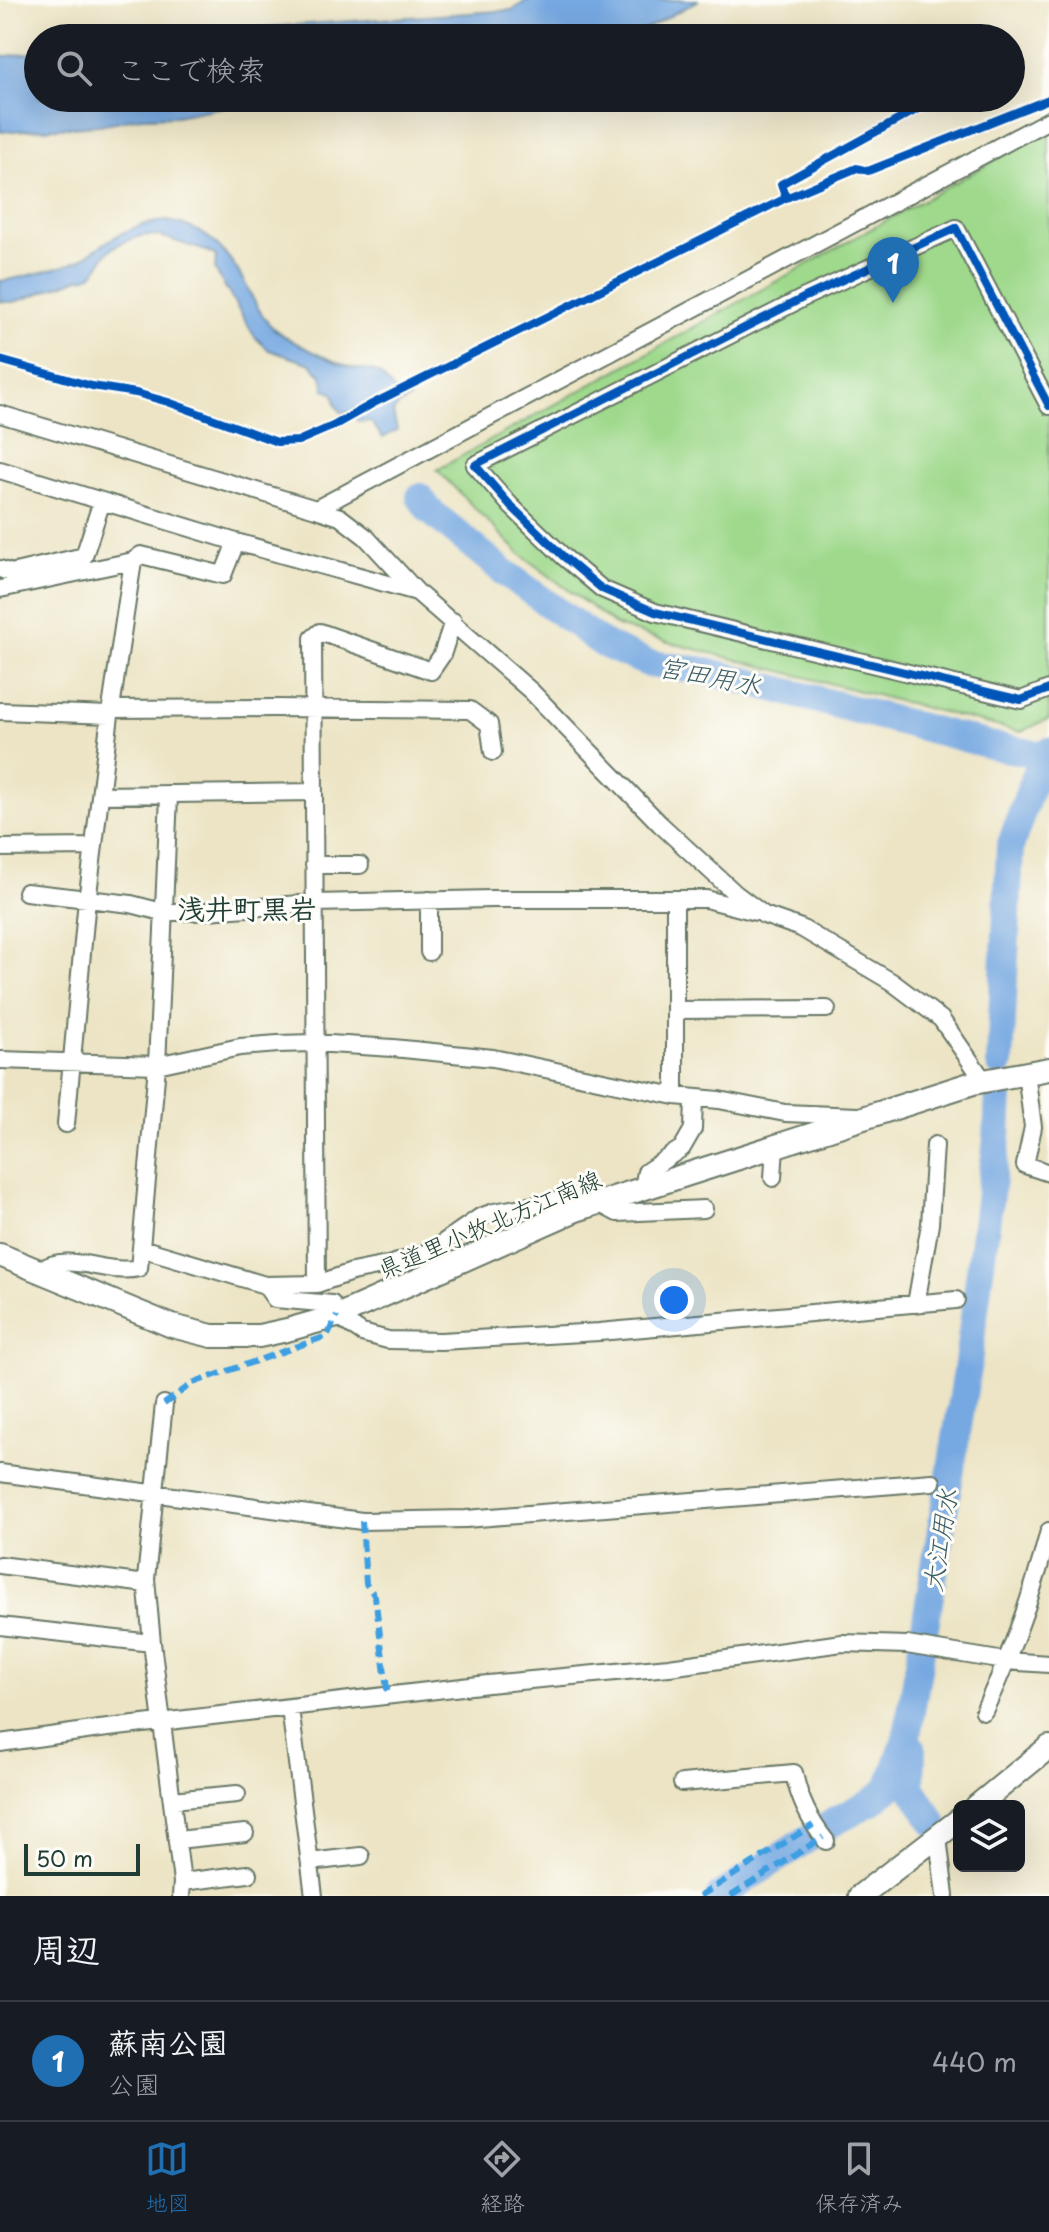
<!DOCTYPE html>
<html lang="ja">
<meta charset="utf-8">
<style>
:root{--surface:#171b24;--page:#242831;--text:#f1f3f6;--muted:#9ea1a6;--line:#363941;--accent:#1f6fb2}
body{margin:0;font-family:"Playpen Sans","Klee One",sans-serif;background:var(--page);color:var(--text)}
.controls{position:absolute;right:24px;bottom:24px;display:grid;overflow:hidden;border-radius:12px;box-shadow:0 8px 32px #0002}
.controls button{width:72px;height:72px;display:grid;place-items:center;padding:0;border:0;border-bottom:2px solid var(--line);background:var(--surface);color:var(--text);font:40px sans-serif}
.scale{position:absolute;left:24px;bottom:20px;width:116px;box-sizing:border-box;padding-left:8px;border:4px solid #1f3d34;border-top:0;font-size:22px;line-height:28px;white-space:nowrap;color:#1f3d34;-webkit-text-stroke:6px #fdfcf7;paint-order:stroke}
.you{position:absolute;left:674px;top:1300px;width:28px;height:28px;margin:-20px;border:6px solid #fff;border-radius:50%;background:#1a73e8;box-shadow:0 0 0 12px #1a73e833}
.badge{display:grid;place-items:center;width:52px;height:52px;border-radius:50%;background:var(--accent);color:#fff;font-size:26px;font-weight:700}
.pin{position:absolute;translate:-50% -66px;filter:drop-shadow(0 2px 4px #0008)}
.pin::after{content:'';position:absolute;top:42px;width:28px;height:24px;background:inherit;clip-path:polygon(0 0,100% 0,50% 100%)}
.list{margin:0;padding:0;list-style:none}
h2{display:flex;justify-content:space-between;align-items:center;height:104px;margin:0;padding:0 32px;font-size:34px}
h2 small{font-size:26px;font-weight:400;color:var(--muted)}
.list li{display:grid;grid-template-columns:52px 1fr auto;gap:24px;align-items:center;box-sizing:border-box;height:120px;padding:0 32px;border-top:2px solid var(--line)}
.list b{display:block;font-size:30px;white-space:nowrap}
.list p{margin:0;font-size:26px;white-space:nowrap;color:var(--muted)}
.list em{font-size:26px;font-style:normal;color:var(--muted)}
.icon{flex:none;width:44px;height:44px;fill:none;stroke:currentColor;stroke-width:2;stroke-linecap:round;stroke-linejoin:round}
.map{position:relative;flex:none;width:1049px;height:1896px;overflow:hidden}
.search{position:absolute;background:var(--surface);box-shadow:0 8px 32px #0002;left:24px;right:24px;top:24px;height:88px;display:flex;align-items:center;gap:20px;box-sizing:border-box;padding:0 28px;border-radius:44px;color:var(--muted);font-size:30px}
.sheet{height:224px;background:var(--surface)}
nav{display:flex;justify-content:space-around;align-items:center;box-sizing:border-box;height:112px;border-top:2px solid var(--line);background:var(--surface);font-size:22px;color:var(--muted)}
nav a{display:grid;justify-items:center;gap:4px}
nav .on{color:var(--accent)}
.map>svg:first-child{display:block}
.green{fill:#9fd98c;stroke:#5f8b60;stroke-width:2}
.water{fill:#76a8e1;stroke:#4a728a;stroke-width:2}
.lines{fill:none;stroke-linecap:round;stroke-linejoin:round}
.river{stroke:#76a8e1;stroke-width:28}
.minor-casing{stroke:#677766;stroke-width:20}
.secondary-casing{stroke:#677766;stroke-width:26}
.minor{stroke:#fff;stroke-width:16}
.secondary{stroke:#fff;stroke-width:22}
.quiet{stroke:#3c9ee2;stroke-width:6;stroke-dasharray:12 6;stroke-linecap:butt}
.cycleway-casing{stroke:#fdfcf7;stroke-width:13}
.cycleway{stroke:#0057b8;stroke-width:8}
.labels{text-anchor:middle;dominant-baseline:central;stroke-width:6;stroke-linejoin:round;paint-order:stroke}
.street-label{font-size:24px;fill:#1f3d34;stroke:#fdfcf7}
.water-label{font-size:26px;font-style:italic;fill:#395d68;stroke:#fdfcf7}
.quarter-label{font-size:28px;font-weight:bold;fill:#1f3d34;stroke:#fdfcf7}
</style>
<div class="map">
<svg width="1049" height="1896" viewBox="0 0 1049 1896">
<rect width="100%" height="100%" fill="#fdfcf7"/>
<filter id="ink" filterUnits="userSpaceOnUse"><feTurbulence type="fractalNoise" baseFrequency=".0125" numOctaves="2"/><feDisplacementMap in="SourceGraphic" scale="16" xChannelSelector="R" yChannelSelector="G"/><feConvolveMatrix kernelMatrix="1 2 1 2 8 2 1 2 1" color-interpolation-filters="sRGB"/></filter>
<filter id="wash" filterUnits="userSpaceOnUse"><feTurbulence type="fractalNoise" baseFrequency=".006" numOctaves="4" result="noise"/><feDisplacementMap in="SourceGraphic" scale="32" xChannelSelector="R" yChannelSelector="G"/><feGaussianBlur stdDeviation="1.8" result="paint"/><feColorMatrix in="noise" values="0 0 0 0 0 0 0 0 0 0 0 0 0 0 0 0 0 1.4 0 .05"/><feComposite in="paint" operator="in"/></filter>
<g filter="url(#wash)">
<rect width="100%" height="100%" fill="#ece4c4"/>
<!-- green -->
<path class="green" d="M1049,130V719L1020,732L668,642L617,626L520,554L437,470Z"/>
<!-- water -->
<path class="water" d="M527,0H699L630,38H149L193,32L513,10Z
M38,52V98H270L176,116L141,117L99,125L0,132V57Z
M167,221C209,228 229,252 248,289C255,302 260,315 271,326C285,340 333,362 353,368C360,370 371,369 377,373C392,383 389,393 410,399L399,405L393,412L397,430L383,438L371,422L358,421L348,412H341L336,405L334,394L325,389L322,376L311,364L269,350L255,337L215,270L216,256C209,251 201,249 193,247C167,240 154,228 127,241C121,243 114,246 110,250C99,260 98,278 80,278L27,298L14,302H0V281C15,279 72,266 83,258C110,239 132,223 167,221Z"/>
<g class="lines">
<!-- river -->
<path class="river" d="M420,497L429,510L504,572L603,644L650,664L711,672L994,746L1042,755L1049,751
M1000,1063L1010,847L1042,755
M912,1748L911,1787L934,1823
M720,1896L838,1819L873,1801L889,1788L907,1736L967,1371L997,1140L999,1091"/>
</g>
</g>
<g filter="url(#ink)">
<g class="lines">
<!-- minor casing -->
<g class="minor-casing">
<path id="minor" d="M1049,406L956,228L805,297L475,465L511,506L564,557L602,589L655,612L1021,700L1049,689
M0,414L316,509L1049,120
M0,470L236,542L417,592
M316,509L340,517L366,537L418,593L531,691L660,824L736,894L764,915L801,928L892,982L941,1019L984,1081
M0,569L11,573L84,556L102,501
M0,589L133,561
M111,709L274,708L470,710L489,724L493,752
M0,711L110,715
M100,795L314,792
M169,796L157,1065L141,1248L265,1285L275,1299L332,1304L337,1316L362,1333L388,1340L441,1341L599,1332L956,1300
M0,848L94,847
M314,865H360
M26,892L131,904L162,912H193L314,903L492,899H675V1096
M675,899H706L756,912
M429,900V952
M676,1010L827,1009
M0,1060L157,1065L240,1047L278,1044L314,1043L393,1048L493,1058L675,1096L719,1100L785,1113L858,1116
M1026,1073L1033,1127L1025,1165L1049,1173
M66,1124L86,910L110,715L133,561L141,555L223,575L236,542
M773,1178L775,1146
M643,1188L646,1172L682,1148L693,1129L694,1098
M598,1203L617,1213L704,1209
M39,1271C69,1250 106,1276 139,1268L141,1248
M317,1284L352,1272L392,1264L431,1251L480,1217L494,1212L573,1198L576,1210
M265,1285L317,1284L313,638L320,632L431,671L442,655L453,621
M916,1304L930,1224L935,1145
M164,1404L146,1579L152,1643L182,1882L181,1896
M0,1473L362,1521L466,1519L932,1482
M0,1565L146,1584
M0,1626L152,1643
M290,1708L314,1896
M984,1711C1012,1652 1033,1594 1049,1531
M0,1743L100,1729L488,1684L669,1667L842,1643L907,1645L1005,1661L1049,1664
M682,1783L794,1773C799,1799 809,1820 826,1841
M172,1800L237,1794
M938,1837L945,1896
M177,1840L245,1833
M310,1862L361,1856
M182,1882L248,1874"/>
</g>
<!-- secondary casing -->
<g class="secondary-casing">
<path id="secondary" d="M0,1255L172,1326L212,1336H259L287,1330L337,1316L576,1210L973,1083L1049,1069
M977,1806L1049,1747
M860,1896L959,1820"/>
</g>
<!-- minor -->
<use href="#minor" class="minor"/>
<!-- secondary -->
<use href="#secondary" class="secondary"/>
<!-- quiet -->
<path class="quiet" d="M164,1404L193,1383L327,1336L337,1316
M362,1521L366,1584L375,1596L388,1697
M700,1896L813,1825
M731,1896L823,1837"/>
<!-- cycleway casing -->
<g class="cycleway-casing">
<path id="cycleway" d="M786,198L781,184L938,98
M0,360L92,386L136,393L168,402L277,442L298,441L333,426L372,404L786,198L857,168L868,171L1049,99
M1049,406L956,228L805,297L475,465L511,506L564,557L602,589L655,612L1021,700L1049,689"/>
</g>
<!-- cycleway -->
<use href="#cycleway" class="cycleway"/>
</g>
</g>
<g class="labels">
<!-- street labels -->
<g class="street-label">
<text transform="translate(489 1223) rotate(-23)">県道里小牧北方江南線</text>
</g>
<!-- water labels -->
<g class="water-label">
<text transform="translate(710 675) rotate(11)">宮田用水</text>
<text transform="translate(939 1540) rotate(-81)">大江用水</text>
</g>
<!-- quarter labels -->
<g class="quarter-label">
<text x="247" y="907">浅井町黒岩</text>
</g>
</g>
</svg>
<div class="controls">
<button><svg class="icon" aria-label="layers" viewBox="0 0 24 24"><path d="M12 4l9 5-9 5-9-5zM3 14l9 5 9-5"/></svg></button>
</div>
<div class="scale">50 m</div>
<div class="you"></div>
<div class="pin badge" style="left:893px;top:303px">1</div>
<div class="search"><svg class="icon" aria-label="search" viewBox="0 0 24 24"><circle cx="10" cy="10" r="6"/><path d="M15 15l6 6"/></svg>ここで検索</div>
</div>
<section class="sheet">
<h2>周辺<small></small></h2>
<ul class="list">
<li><span class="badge">1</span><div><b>蘇南公園</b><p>公園</p></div><em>440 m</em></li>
</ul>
</section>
<nav>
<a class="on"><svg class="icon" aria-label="map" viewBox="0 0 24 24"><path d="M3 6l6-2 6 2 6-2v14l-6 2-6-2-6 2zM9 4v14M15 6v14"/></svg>地図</a>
<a><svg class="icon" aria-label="directions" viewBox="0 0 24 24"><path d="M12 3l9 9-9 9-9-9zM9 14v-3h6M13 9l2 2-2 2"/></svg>経路</a>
<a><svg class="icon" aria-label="saved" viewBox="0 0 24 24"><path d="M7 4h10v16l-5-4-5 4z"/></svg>保存済み</a>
</nav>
